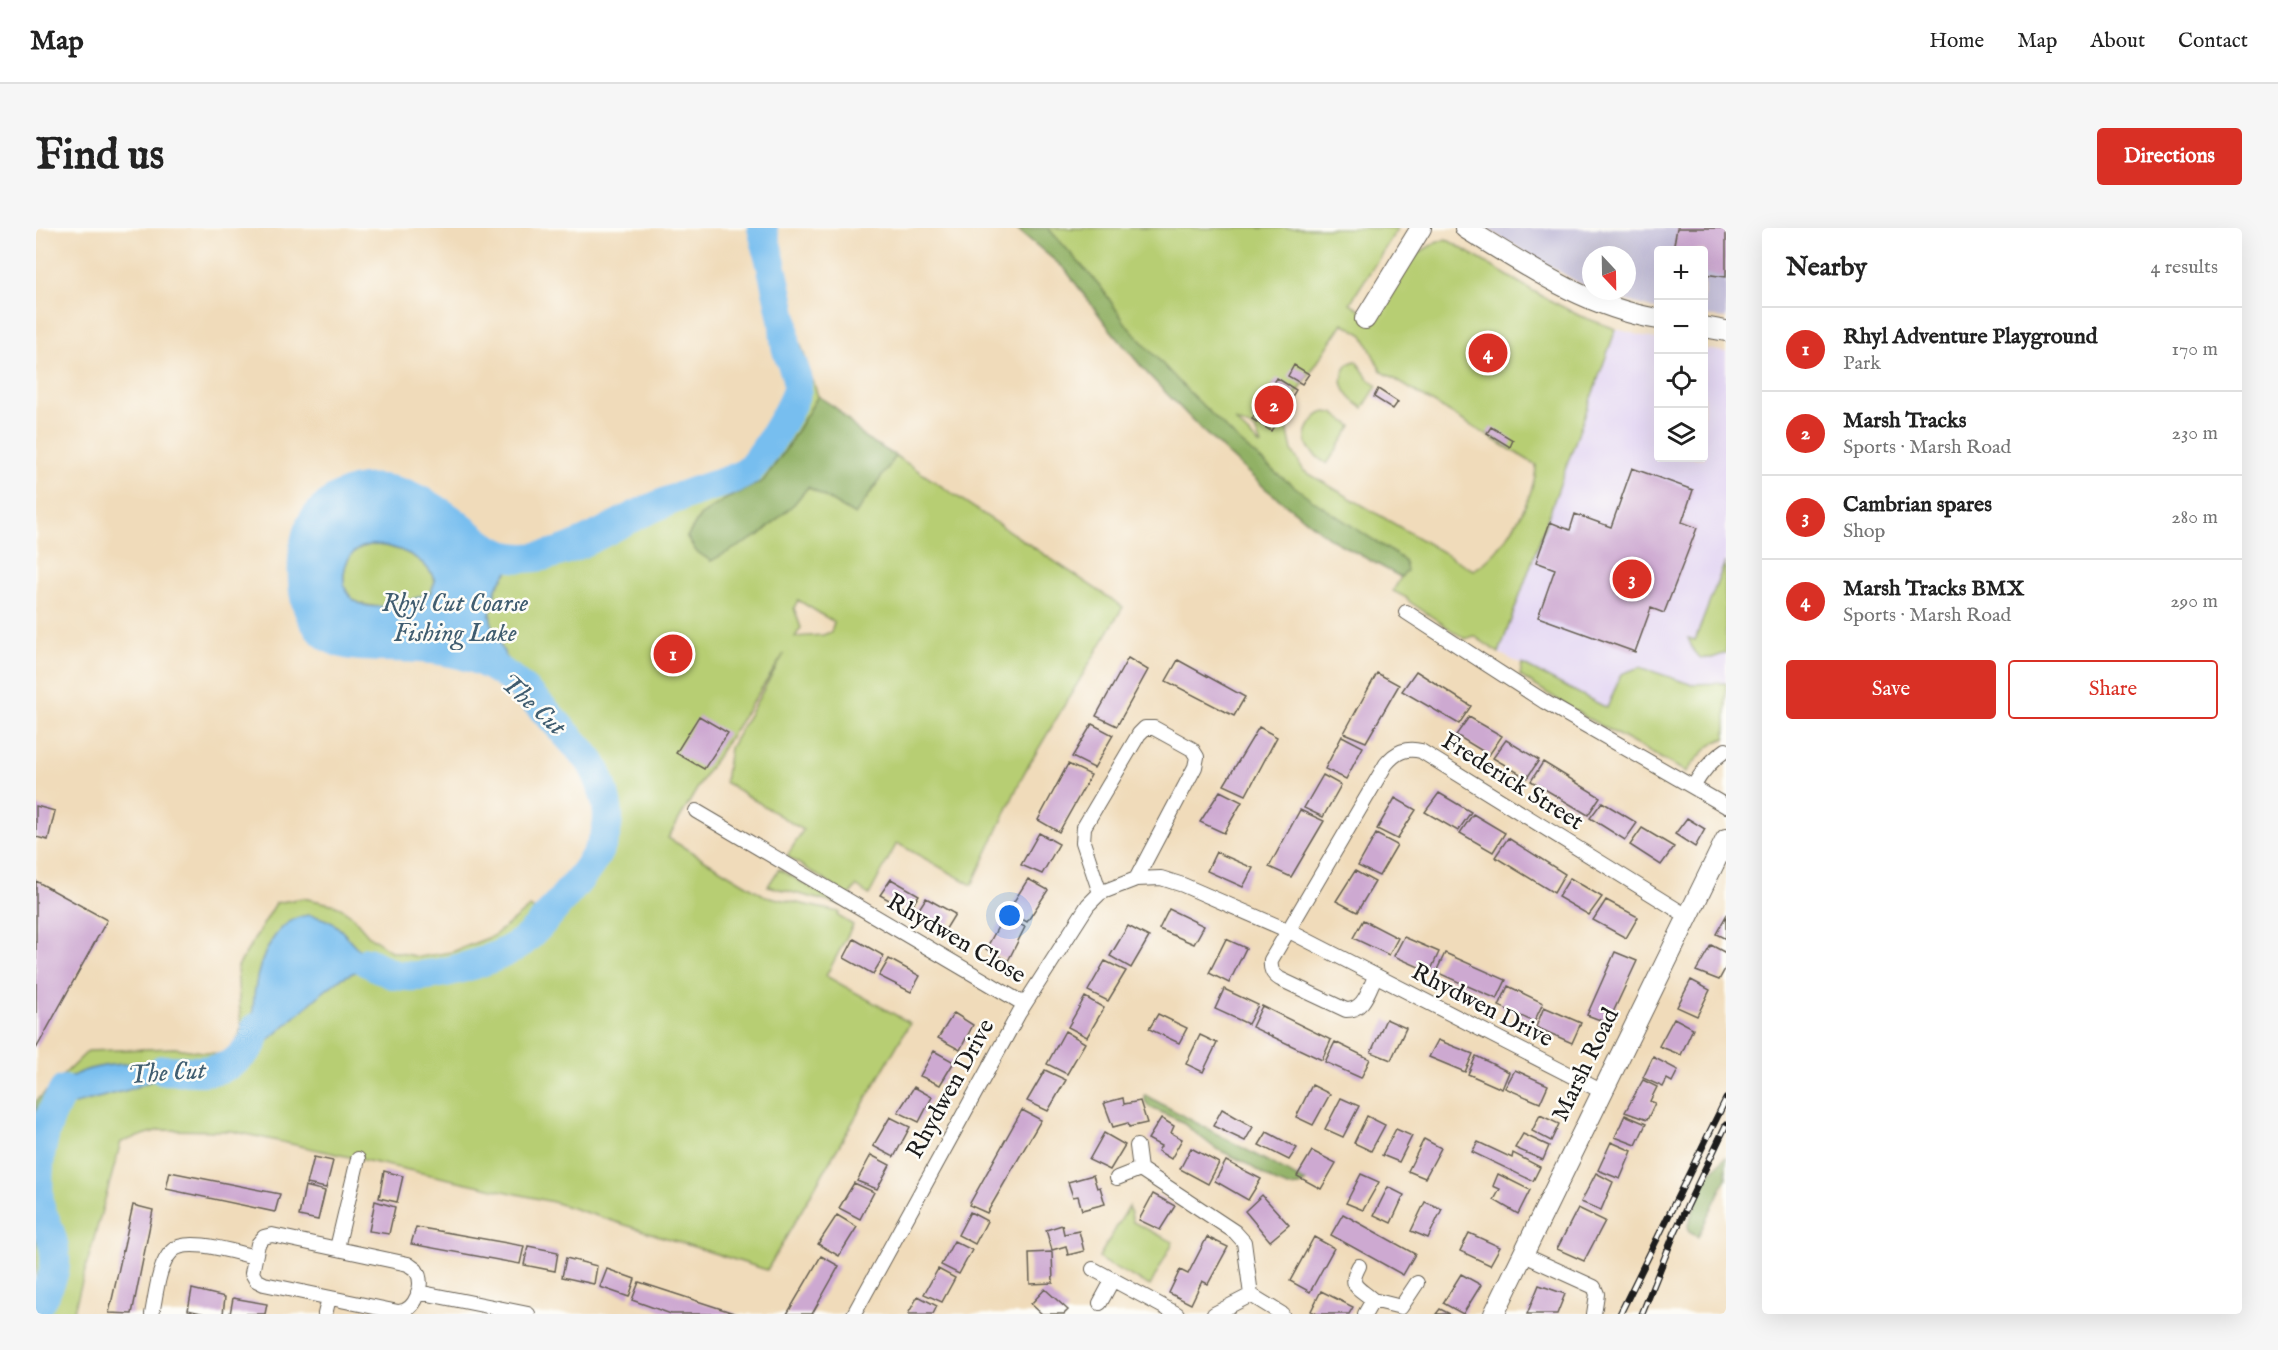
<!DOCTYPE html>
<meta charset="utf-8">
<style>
:root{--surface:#fff;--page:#f6f6f6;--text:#222;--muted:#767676;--line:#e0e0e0;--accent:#d93025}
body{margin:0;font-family:"IM FELL English",serif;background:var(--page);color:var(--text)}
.controls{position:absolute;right:18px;top:18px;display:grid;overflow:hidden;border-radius:6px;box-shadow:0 6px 24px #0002}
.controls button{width:54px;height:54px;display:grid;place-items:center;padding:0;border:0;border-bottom:2px solid var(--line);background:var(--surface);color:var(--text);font:30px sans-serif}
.compass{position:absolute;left:1546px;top:18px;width:54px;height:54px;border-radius:50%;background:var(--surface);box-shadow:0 6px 24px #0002;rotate:158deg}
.you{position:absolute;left:974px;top:688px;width:21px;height:21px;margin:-15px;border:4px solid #fff;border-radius:50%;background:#1a73e8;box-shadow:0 0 0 9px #1a73e833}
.badge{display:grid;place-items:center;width:39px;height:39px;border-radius:50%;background:var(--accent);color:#fff;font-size:20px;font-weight:700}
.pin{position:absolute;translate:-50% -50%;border:3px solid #fff;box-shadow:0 2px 6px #0006}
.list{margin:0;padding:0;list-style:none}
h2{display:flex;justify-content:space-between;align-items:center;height:78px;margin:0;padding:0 24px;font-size:26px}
h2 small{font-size:20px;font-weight:400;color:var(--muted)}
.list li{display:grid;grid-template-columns:39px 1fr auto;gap:18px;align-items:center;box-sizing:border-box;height:84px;padding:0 24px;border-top:2px solid var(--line)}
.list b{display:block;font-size:22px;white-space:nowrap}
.list p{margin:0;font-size:20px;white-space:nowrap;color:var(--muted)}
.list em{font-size:20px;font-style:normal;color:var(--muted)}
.actions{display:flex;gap:12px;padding:18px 24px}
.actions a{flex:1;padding:14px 0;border:2px solid var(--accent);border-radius:6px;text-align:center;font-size:21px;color:var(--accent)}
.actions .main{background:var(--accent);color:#fff}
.icon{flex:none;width:33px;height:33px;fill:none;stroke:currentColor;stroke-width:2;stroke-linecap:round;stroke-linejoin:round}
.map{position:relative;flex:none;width:1690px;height:1086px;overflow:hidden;border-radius:6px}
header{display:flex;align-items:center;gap:36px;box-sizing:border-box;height:84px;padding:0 30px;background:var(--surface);border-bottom:2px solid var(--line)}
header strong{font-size:28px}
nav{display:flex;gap:33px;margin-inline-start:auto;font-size:21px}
.intro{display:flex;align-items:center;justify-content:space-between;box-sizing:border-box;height:144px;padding:0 36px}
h1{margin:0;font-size:42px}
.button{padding:15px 27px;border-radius:6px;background:var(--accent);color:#fff;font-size:21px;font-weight:700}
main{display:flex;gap:36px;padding:0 36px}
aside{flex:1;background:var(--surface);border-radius:6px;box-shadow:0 6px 24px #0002}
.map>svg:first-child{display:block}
.built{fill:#e2d4f3}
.industrial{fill:#c5c0da}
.green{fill:#b7ce73;stroke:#6a7548;stroke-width:1.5;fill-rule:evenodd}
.forest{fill:#91b165;stroke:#566640;stroke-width:1.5}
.water{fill:#77beef;stroke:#4a6d86;stroke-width:1.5;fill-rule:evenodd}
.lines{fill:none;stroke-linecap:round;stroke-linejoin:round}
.river{stroke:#77beef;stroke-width:30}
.building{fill:#cda9d1}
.street-casing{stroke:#665f53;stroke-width:16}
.secondary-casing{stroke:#665f53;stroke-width:22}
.street{stroke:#fff;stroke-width:14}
.secondary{stroke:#fff;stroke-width:20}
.rail-casing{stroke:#1c1c1c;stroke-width:7}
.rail{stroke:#fdfcf7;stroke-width:4.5;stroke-dasharray:14;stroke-linecap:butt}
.labels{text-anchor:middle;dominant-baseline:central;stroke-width:5;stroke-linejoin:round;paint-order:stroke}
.street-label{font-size:24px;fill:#1c1c1c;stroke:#fdfcf7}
.water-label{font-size:26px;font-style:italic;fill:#405d70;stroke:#fdfcf7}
</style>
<header>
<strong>Map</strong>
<nav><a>Home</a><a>Map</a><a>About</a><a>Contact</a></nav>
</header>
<div class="intro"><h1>Find us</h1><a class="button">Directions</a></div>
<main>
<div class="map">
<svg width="1690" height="1086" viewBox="0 0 1690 1086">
<rect width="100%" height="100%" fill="#fdfcf7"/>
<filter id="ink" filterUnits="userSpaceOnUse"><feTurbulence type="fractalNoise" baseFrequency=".0167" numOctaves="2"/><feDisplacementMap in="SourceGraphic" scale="12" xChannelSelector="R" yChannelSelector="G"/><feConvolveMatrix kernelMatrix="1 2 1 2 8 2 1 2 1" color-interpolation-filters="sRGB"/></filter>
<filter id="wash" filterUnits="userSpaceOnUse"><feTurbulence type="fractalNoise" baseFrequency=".008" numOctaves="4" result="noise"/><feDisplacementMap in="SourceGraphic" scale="24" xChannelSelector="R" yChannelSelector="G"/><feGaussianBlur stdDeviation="1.35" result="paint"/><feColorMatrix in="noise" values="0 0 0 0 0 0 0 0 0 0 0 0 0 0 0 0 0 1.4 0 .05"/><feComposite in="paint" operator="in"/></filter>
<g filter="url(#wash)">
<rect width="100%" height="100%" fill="#f0dbba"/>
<!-- built -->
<path class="built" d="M1580,101L1622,112V230H1668V121L1690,124V455L1654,456L1604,439L1585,447L1572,480L1463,425Z"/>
<!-- industrial -->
<path class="industrial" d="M1449,0H1690V90L1668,88V22H1622V82L1557,63H1591V27H1555V62Z"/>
<!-- green -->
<path class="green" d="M980,0H1362L1314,75L1336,89C1357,56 1371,23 1410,11L1504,67L1544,88L1580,101L1463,425L1438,408L1429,411L1374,374L1371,370L1357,363L1365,349L1295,311L1230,261L1167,203L1111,145L1073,100L1029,41ZM1307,95L1327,107L1345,143L1500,237C1500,269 1466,328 1437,342L1268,243L1256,222L1251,199L1238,201ZM1199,193L1219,201L1225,217H1224Z
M764,114L782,168L748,224L727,253L688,272L664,288L651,309L660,323L675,333L758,276L772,259L819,287L860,228L1087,379L988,545L936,657L861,615L833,667L820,658L813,668L751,628L767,602L689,554L694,520L748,426L671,544L632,610L729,668L803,684L802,688L817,697L790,748L874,795L731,1042L517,974L196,903L123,902L85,914L37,1086H0V897L16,858L52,823L139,820L195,828L205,800L201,740L240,675L267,670L300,677L315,687L333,708L355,723L383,729L416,724L457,708L494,679L513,693L545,663L561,641L572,619L577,591L575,568L563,539L548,517L477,444L457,401L454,387L460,360L473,341L485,335L503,333L544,322L633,280L704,256L722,243L763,172L766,148L755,117ZM762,372L798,394L795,404L787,407L759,409L765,400L758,380Z
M1320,133L1332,150L1341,158L1327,180C1314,172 1300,158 1309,141C1312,136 1314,134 1320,133Z
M1289,184L1297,185L1316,198L1291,236C1276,226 1263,215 1274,197C1278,190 1282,186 1289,184Z
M334,317C358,316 390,329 399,353L395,364C380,371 362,378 345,379C338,379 323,376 318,372C302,360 306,332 321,321C324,319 330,318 334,317Z
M1689,334L1690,425L1676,430H1665L1658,424L1652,410L1659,412Z
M1486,436L1571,480L1585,446L1604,439L1654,456L1690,455V510C1672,515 1662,530 1650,544L1551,490L1484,448Z
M743,641L805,677L732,658Z
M1093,978L1097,994L1137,1014L1114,1058L1066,1033L1063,1029Z"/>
<!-- forest -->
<path class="forest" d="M980,0H1012L1065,59L1092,99L1147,158L1204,214L1240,245L1285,278L1364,329L1369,334L1371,343L1365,349L1295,311L1230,261L1167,203L1111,145L1073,100L1029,41Z
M782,168L800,180L828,209L860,228L819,287L772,259L758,276L724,307L675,333L660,323L651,309L664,288L688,272L727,253L748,224Z
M16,858L2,893L0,897V873Z
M1109,867L1270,954L1264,958L1252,959L1239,954L1208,934L1179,920L1144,893L1113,879L1109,873Z
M1690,929V950L1662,1009L1653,1004L1652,996L1672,947Z"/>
<!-- water -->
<path class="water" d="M717,0H730L751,97L744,99L726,20Z
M336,259C355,263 372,265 389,275C416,291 448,327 479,330C484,330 491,329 497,328L473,341L460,360L454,387L457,401L477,444L518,492C493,469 468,440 435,429C411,421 375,420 349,419C314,418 290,420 274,383C264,362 265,334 271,312C272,306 273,299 275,294C277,291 282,287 285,284C300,269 315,262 336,259ZM334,317C358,316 390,329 399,353L395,364C375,373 338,387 318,372C302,360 306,332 321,322C324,319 330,318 334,317Z
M273,687C306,693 305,706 326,724C349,742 375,743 403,744L354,749L338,744H319L304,751L286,765L224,820L200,833C203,828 208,823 210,817C218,801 216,779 219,761C223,732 239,690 273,687Z
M102,835L138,837L168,844L140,847L118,852L92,862L35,877L20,882L10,897C19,840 53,838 102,835Z"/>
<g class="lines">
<!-- river -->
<path class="river" d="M331,734C341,738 350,745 360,747C393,753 458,734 486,714C503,701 520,678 534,662C552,642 572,616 572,588C571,571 564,550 556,536C552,529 545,523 541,518C520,495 499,470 475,451C464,443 447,433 434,429C408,420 376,419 349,419C313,418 287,419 272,380C264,358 264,309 279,290C319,241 374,261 417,293C435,307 452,326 476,329C522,336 567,302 607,284C629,274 650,266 672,259C685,255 698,252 709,245C723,237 758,176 761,160C763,145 754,135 751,122C748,113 749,102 747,91C741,61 734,30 726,0
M126,842C154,841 183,850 205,828C216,817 218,815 220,800
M0,1079C19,1051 25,1034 13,1002C10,993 5,985 3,976C0,934 6,897 28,862"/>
</g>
<g id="blocks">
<!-- building -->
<path class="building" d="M1641,0H1690V49L1668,46V22H1637Z
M1258,137L1273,146L1266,156L1252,148Z
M1241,150L1260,162L1235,203L1216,191Z
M1342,161L1362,174L1357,181L1338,169Z
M1455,199L1477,212L1474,219L1451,205Z
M1596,240L1657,262L1646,294L1661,300L1628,385L1615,380L1599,424L1502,389L1519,341L1500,334L1514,294L1534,302L1539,286L1575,299Z
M1092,430L1112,442L1081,498L1060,488Z
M1142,432L1209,469L1198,488L1130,453Z
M1380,443L1435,478L1423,496L1366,463Z
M1341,445L1363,457L1330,514L1308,505Z
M663,488L692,505L668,541L640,525Z
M1433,489L1466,508L1453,527L1420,507Z
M1056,496L1077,507L1058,540L1036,529Z
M1223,499L1241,509L1210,567L1188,557Z
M1306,508L1327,519L1310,551L1289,541Z
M1470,512L1503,532L1491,550L1457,530Z
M1507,534L1564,569L1552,587L1495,553Z
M1032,536L1055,547L1023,604L1002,592Z
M1287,547L1305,557L1287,589L1268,580Z
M1184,563L1206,574L1188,605L1164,594Z
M1403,565L1435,584L1422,603L1389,584Z
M1359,570L1380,582L1361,611L1341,601Z
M1566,574L1601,595L1589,612L1554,590Z
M0,578L19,583L12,612L0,609Z
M1264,582L1288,593L1255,649L1233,639Z
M1437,586L1469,605L1457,624L1424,605Z
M1651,590L1669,601L1659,619L1639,606Z
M1606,600L1638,619L1625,637L1594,617Z
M1003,605L1023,616L1006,646L985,637Z
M1340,606L1361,617L1343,648L1322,638Z
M1472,610L1529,646L1518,665L1459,629Z
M1180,624L1217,640L1207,659L1171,643Z
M1319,643L1339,654L1321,684L1300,673Z
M1534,650L1566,669L1553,687L1522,669Z
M855,651L883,667L873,683L844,667Z
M992,651L1012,662L991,694L972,683Z
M0,653L71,692L0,821Z
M890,670L919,686L908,704L879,687Z
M1570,672L1602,689L1590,710L1557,692Z
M1133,681L1168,698L1158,716L1123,701Z
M968,688L989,699L972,733L950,721Z
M1690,688V711L1680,706Z
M1327,692L1362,710L1353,727L1317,710Z
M1092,698L1113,709L1095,740L1074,728Z
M1368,709L1403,724L1394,744L1358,728Z
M818,711L848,728L837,746L808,730Z
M1190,711L1210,720L1193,755L1173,745Z
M1675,717L1690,725V739L1683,752L1660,743Z
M1579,724L1601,733L1572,795L1551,787Z
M1409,725L1470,752L1461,771L1400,744Z
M853,731L884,748L875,764L843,748Z
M1069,733L1090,743L1072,773L1052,763Z
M1655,752L1674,762L1661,788L1641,779Z
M1472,758L1507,775L1498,794L1463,778Z
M1188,761L1222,777L1212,796L1179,781Z
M1049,769L1068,780L1051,809L1032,799Z
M1226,778L1295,812L1286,832L1216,799Z
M1508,779L1545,795L1536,815L1500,799Z
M918,785L937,797L924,822L902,810Z
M1122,786L1151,800L1143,815L1113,801Z
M1638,790L1657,800L1645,827L1623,818Z
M1350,791L1370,800L1355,832L1335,824Z
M1029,803L1049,815L1031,846L1011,836Z
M1164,807L1181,815L1167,844L1150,836Z
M1402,812L1437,826L1429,844L1393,829Z
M1299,814L1334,831L1325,850L1289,834Z
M898,823L918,834L904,857L884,848Z
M1440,828L1473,844L1466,861L1432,846Z
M1617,829L1642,842L1636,854L1631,851L1627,859L1607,850Z
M1009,842L1030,852L1012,883L991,873Z
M1479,842L1512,857L1504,875L1469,860Z
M1607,852L1621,859L1614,873L1619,875L1611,892L1589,884Z
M1276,857L1294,866L1277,897L1260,889Z
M878,859L896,869L883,894L862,884Z
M1087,870L1088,876L1104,873L1111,895L1093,899L1092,895L1077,899L1068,875Z
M1305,870L1323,878L1307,909L1289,901Z
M1186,881L1217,899L1209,913L1177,898Z
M986,882L1005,892L951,985L933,977Z
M1504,887L1523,896L1515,913L1496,903Z
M1589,887L1610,896L1600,917L1579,909Z
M1331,888L1349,897L1335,923L1318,915Z
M854,889L874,899L858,929L837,918Z
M1125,890L1138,898L1135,905L1146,911L1135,931L1122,923L1125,918L1112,911Z
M1360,901L1376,908L1363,934L1346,927Z
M1231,904L1261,920L1253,932L1223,917Z
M1068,905L1089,917L1074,942L1053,932Z
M1487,906L1513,918L1507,932L1479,920Z
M1388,911L1405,920L1389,950L1372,943Z
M1442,914L1476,930L1477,925L1504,939L1497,953L1436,924Z
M1575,914L1596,923L1584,951L1562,942Z
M1155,920L1183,935L1172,956L1144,941Z
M1276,923L1300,935L1285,961L1261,948Z
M835,927L854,937L841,961L821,953Z
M278,929L297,933L290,960L271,956Z
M1190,933L1225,951L1212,972L1179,953Z
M348,943L367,948L361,974L343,970Z
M134,944L244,966L239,984L130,961Z
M1560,945L1577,954L1565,982L1545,974Z
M1325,946L1343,954L1327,982L1310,975Z
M1462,946L1494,962L1482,986L1458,972L1464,961L1457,958Z
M1057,947L1061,960L1064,959L1069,976L1046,982L1042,968L1037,969L1032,954Z
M818,955L838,964L824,991L803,980Z
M269,958L289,963L282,992L263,988Z
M1352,959L1368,967L1355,995L1338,987Z
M1117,966L1139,978L1124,1002L1103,992Z
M1226,967L1253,997L1234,1013L1209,983Z
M339,973L359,979L353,1006L333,1003Z
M1389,974L1406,981L1392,1010L1375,1003Z
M97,977L117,982L96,1086L73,1085Z
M1542,980L1569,993L1548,1033L1521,1021Z
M934,984L951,993L939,1016L922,1007Z
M1307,986L1379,1026L1367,1047L1295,1007Z
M801,987L821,999L803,1028L782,1016Z
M1026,997L1028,1006L1043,1003L1048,1023L1032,1027L1030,1018L1016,1022L1010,1002Z
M380,999L488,1018L484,1036L375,1016Z
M1433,1005L1464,1019L1454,1037L1424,1023Z
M1171,1009L1192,1019L1172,1056L1166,1053L1155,1076L1133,1065L1144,1042L1152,1046Z
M1278,1009L1298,1020L1274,1064L1254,1053Z
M918,1013L936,1022L923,1046L905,1037Z
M492,1018L522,1024L519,1043L488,1037Z
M1016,1024L1017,1055L994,1056L993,1025Z
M785,1028L803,1038L776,1086H751Z
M530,1030L561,1038L558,1056L526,1049Z
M571,1041L599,1051L593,1069L564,1059Z
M902,1041L919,1050L906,1074L888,1066Z
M1425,1046L1445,1057L1427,1086L1407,1075Z
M603,1054L701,1086H635L596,1072Z
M1503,1057L1529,1066L1521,1086H1491Z
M156,1061L189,1069L187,1086H169L152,1082Z
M1009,1061L1032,1082L1028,1086H1006L995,1076Z
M1285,1063L1317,1079L1313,1086H1281L1275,1083Z
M882,1068L901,1078L897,1086H872Z
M197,1070L231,1076L229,1086H194Z
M1404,1081L1414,1086H1400Z"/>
</g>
</g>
<g filter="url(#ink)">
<use href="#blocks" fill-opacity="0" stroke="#665f53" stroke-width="1.5"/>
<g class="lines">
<!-- street casing -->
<g class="street-casing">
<path id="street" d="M1370,384L1509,474L1690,578
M1657,559C1666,543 1675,532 1690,522
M660,583L988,776
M1064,665L1047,614L1048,599L1103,506L1109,500H1118L1156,521L1161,529L1159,539L1100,651
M1339,749C1332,763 1328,782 1310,782L1244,751C1236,746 1234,741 1235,732L1350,536C1360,524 1370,519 1385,523L1651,688
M1101,918L1104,941
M1081,950L1104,941L1199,1004L1208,1014L1215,1067L1246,1086
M236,1007L372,1036C374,1038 378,1040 380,1042C390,1057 379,1084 362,1084L228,1056L220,1052L216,1045L222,1016L228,1009Z
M301,1020L322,931
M1488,1027L1558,1059L1561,1066L1558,1086
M1323,1038C1312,1059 1321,1058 1337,1072
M1057,1041L1141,1086
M382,1064L492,1086
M1064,1075L1077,1051
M116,1086C120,1067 122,1037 136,1023C151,1008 200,1025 219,1029
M289,1086L293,1070
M818,1086L983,785L1052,677L1064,665L1100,651L1125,650L1147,657L1253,703L1565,863
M1178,1086L1215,1067
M1329,1086L1337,1072L1365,1079L1381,1055"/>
</g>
<!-- secondary casing -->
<g class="secondary-casing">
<path id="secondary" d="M1429,0C1491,38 1550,79 1622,91
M1329,91L1385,0
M1668,99L1690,103
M1458,1086L1690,611"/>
</g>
<!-- street -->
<use href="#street" class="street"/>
<!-- secondary -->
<use href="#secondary" class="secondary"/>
<!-- rail casing -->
<g class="rail-casing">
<path id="rail" d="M1584,1086L1690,871
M1606,1086L1639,1004L1690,897"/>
</g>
<!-- rail -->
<use href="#rail" class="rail"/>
</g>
</g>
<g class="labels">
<!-- street labels -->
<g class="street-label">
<text transform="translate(1476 554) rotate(32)">Frederick Street</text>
<text transform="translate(920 711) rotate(30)">Rhydwen Close</text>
<text transform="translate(1446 778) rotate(27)">Rhydwen Drive</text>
<text transform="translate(1550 837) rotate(-64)">Marsh Road</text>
<text transform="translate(915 861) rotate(-61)">Rhydwen Drive</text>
</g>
<!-- water labels -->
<g class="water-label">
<text x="419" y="375">Rhyl Cut Coarse<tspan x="419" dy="30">Fishing Lake</tspan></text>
<text transform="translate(497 477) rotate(42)">The Cut</text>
<text transform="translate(131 845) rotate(-4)">The Cut</text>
</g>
</g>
</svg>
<div class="controls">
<button>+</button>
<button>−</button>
<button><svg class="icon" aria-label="locate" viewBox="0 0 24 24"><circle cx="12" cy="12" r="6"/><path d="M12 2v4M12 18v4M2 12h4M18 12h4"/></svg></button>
<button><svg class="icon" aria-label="layers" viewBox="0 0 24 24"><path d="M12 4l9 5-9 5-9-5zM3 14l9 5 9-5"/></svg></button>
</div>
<svg class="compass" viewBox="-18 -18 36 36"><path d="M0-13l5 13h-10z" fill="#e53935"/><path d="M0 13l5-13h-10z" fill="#767676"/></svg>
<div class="you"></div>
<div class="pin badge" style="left:637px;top:426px">1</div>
<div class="pin badge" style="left:1238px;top:177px">2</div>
<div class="pin badge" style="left:1596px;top:351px">3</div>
<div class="pin badge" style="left:1452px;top:125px">4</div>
</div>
<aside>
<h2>Nearby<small>4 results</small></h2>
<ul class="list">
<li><span class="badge">1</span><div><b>Rhyl Adventure Playground</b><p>Park</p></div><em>170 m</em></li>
<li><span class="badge">2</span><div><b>Marsh Tracks</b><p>Sports · Marsh Road</p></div><em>230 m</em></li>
<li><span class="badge">3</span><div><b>Cambrian spares</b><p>Shop</p></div><em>280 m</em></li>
<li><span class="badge">4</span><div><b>Marsh Tracks BMX</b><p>Sports · Marsh Road</p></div><em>290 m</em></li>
</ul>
<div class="actions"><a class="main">Save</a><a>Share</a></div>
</aside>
</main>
